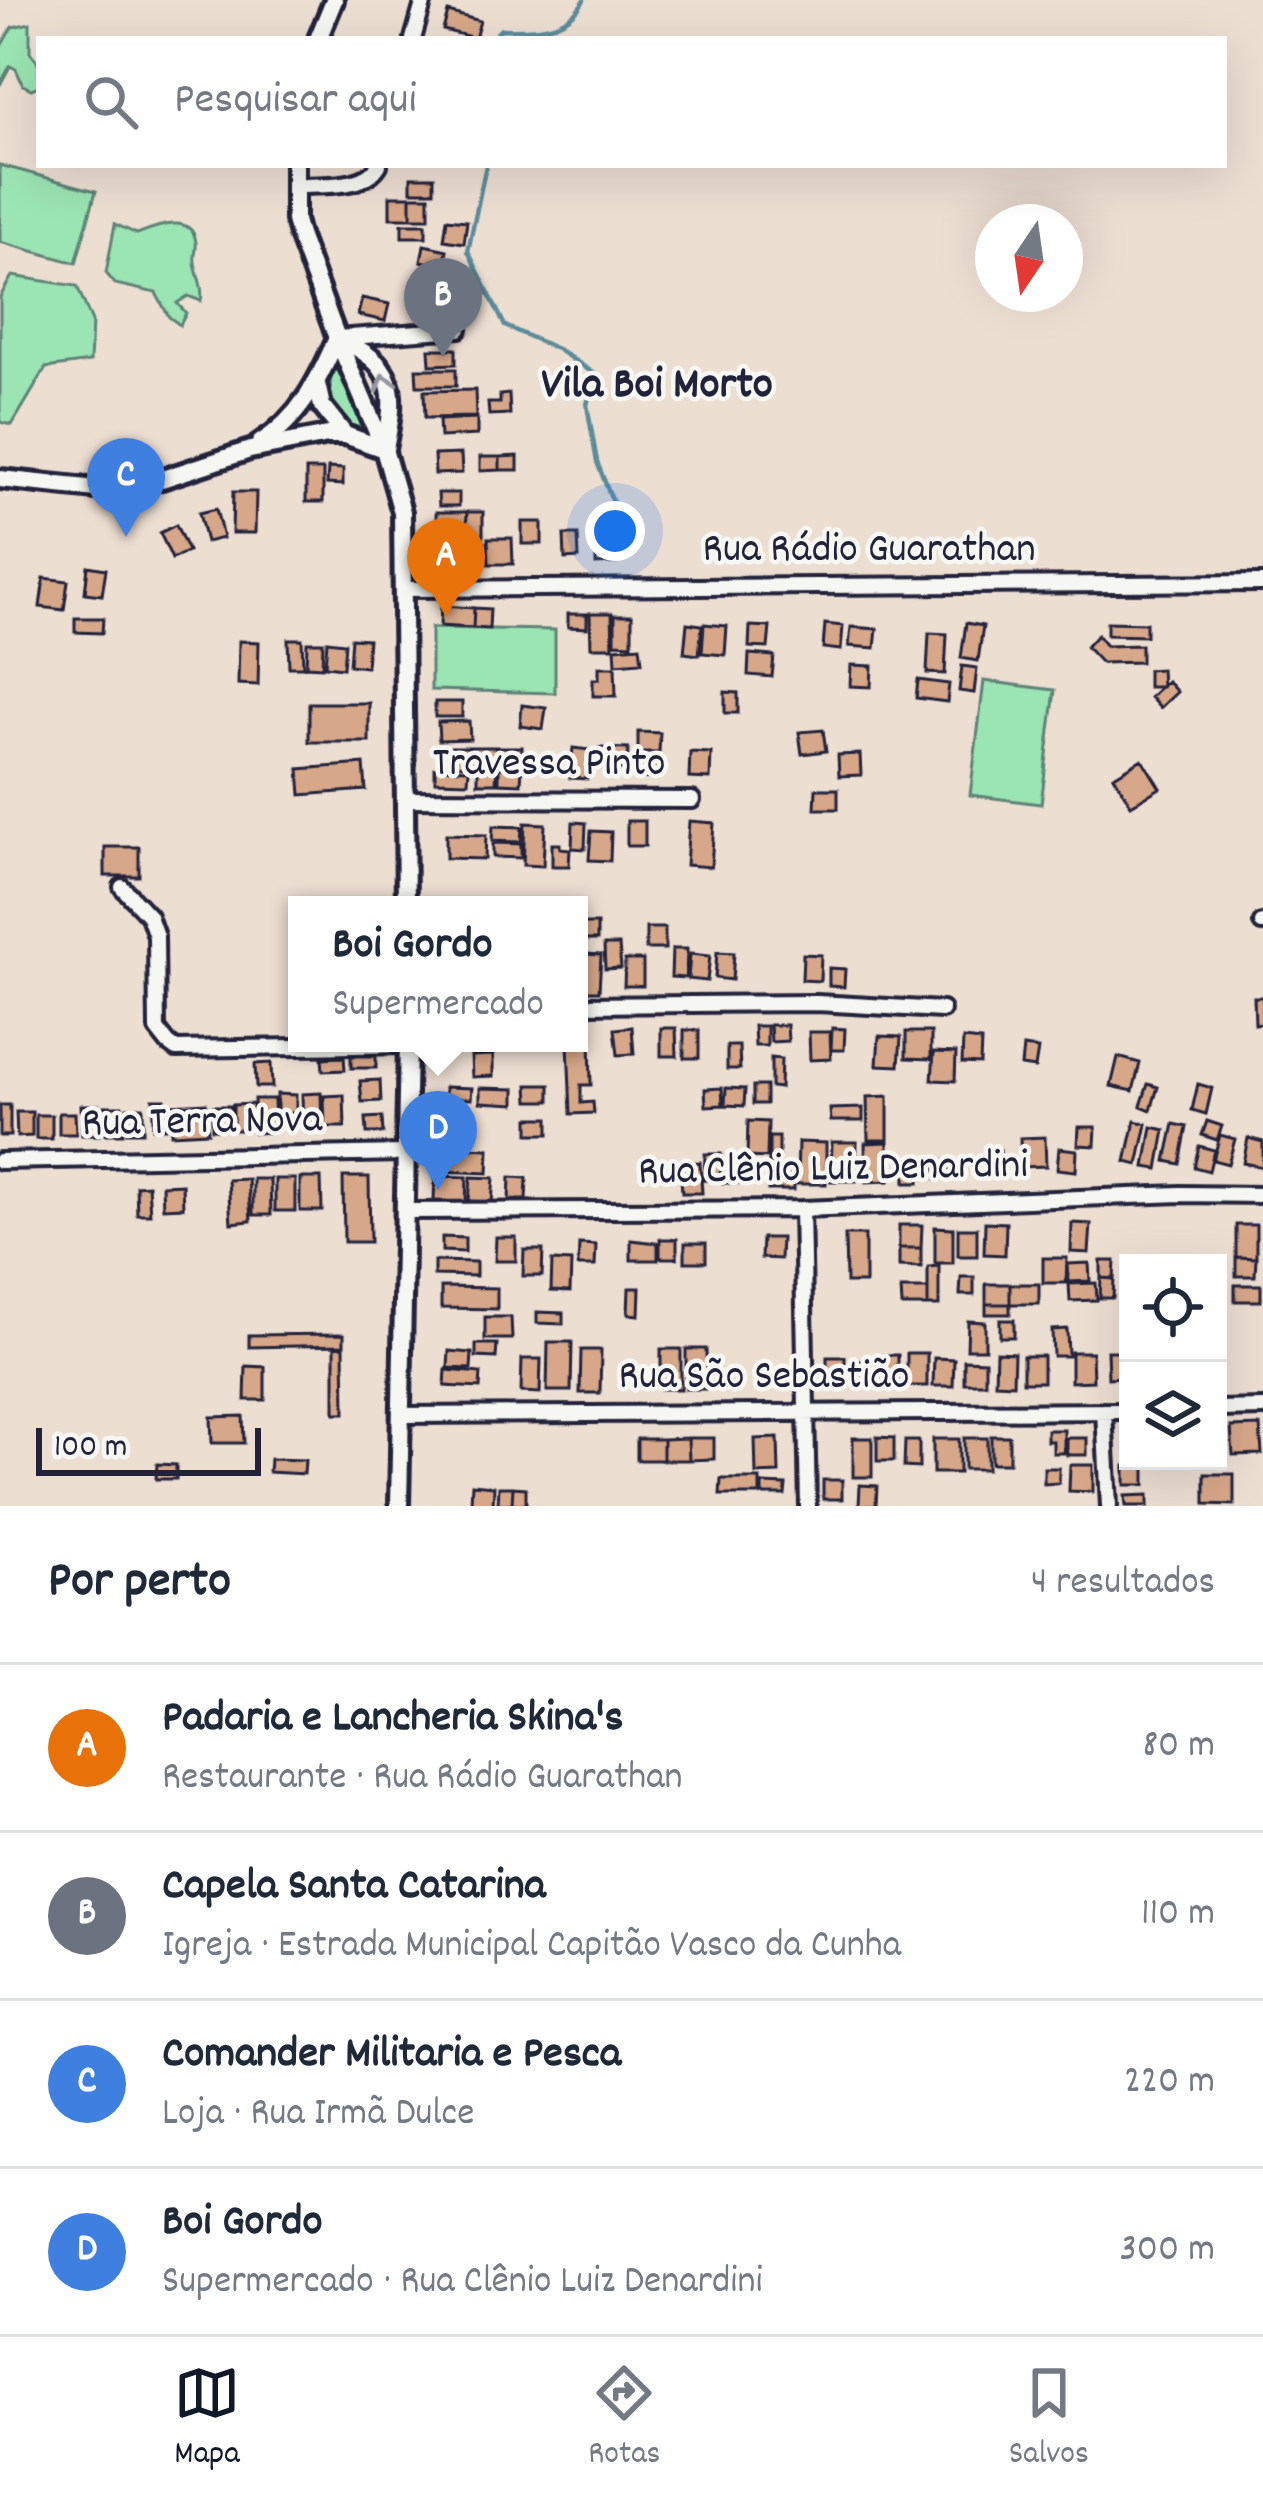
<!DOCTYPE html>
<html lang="pt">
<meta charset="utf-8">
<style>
:root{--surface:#fff;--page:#f6f6f7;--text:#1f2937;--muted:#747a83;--line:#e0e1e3;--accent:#111827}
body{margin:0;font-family:Dekko,sans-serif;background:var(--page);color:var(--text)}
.controls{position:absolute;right:36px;bottom:36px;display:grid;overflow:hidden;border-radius:0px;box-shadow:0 12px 48px #0002}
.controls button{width:108px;height:108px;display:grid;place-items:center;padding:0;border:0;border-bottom:3px solid var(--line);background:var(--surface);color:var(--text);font:60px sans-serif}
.compass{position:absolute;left:975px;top:204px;width:108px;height:108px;border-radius:50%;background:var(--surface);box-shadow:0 12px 48px #0002;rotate:193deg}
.scale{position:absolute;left:36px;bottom:30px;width:225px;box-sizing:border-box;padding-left:12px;border:6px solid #22223b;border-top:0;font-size:33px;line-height:42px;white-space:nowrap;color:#22223b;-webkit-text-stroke:9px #f6f6f2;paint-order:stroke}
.you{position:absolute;left:615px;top:531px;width:42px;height:42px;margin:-30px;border:9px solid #fff;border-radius:50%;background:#1a73e8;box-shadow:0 0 0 18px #1a73e833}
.badge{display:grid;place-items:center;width:78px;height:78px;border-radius:50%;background:var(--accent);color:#fff;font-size:39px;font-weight:700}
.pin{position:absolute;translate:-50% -99px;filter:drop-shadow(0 3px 6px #0008)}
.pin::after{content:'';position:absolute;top:63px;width:42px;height:36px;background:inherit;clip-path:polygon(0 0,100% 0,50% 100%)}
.popup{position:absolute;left:288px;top:896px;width:300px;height:156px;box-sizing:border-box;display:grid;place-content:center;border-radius:0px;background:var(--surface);filter:drop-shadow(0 3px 9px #0005);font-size:39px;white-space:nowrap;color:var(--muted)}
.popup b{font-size:45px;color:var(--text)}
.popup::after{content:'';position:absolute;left:50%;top:100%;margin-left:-24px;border:24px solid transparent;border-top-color:var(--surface)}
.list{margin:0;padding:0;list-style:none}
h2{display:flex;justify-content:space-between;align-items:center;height:156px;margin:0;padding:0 48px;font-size:51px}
h2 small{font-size:39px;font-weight:400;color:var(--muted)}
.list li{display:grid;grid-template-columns:78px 1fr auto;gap:36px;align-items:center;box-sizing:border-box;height:168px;padding:0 48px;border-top:3px solid var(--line)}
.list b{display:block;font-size:45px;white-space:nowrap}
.list p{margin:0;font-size:39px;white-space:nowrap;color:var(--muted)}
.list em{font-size:39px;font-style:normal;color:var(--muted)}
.icon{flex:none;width:66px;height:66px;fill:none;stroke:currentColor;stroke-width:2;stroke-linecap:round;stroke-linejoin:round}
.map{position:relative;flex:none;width:1263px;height:1506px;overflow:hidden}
.search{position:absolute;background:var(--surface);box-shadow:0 12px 48px #0002;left:36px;right:36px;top:36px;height:132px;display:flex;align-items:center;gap:30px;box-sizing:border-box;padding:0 42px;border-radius:0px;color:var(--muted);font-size:45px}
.sheet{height:828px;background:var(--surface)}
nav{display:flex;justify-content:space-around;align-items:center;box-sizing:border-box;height:168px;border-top:3px solid var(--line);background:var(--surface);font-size:33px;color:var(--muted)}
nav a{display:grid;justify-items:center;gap:6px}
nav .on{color:var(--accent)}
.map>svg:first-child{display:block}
.green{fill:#9be4b3;stroke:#5e8377;stroke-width:3}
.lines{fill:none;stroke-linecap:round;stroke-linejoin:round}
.stream{stroke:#5b8c9a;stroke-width:4.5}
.building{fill:#d7a789;stroke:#22223b;stroke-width:3}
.minor-casing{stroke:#22223b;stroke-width:22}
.tertiary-casing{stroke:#22223b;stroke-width:26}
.minor{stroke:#f6f6f2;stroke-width:14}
.tertiary{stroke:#f6f6f2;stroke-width:16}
.oneway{stroke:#9797a0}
.labels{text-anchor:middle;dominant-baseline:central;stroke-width:9;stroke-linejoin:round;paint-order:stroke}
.street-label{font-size:42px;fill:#22223b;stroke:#f6f6f2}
.neighbourhood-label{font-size:45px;font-weight:bold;fill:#22223b;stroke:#f6f6f2}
</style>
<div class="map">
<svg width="1263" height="1506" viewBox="0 0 1263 1506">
<rect width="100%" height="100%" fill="#edded2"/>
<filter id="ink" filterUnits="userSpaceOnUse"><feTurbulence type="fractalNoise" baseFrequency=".00833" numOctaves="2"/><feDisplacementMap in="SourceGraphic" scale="24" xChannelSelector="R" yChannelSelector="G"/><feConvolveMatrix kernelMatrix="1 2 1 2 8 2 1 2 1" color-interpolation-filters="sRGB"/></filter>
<g filter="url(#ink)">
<!-- green -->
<path class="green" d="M30,23V52L39,64V86L31,89L23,85L16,69L10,66L0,85V48L12,27Z
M0,165L96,191L76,263L0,242Z
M115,224L137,234C155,227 192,212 196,242C197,249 194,256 195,262C197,278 204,286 201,301L188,296L177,303L186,313L180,325L169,317L156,293L115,284L106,273Z
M12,276L77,286L92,322L90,362L46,368L12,425L0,422V297Z
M337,364L364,431L346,427C332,407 323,387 337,364Z
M431,628L555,630V693L431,690Z
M984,681L1055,690L1041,804L970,795Z"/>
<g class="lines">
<!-- stream -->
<path class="stream" d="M491,39L501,29C532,30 568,31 584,0
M486,165L468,251L505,326L557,349L595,374L587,405L597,462L630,545"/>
</g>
<!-- building -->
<path class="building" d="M448,12L480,21L475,38L443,30Z
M411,177H434V191H411Z
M390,196H411V218H390Z
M411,196H429V218H411Z
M447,219L467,221L464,243L444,240Z
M402,224H426V237H402Z
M424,245L447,250L444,266L421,261Z
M362,298L389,304L385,321L358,315Z
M429,349H456V364L430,365Z
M416,369H456V386H417Z
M475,390L476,417L425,418L424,391Z
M509,394L510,414L489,415L488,403H500V395Z
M477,418V435L440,437L439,420Z
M461,454L462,473L435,474L434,455Z
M518,456V470H500V457Z
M480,457H500V470L480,471Z
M328,468L343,469V485L327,484Z
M306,470H323V502H306Z
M233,492H256L255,533H232Z
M438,493H459V506H439Z
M216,509L223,538L206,542L199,513Z
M436,512H467L466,537H437Z
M467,512H483V537H466Z
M522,522H542V544H522Z
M176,525L188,551L172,559L160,533Z
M564,535H578L579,558L565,559Z
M488,538H512L513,564H489Z
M461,542H484V556H461Z
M596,549H614L615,563L596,564Z
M427,553L451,554L450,578H427Z
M88,566L106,569L102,595L85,593Z
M44,578L68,581L64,610L40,607Z
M441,606L474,608L473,628L440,626Z
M474,608L490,609L489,629L473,628Z
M590,613H612L613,647H591Z
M568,614H587V628L568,627Z
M615,615H632V644L615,643Z
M75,618H103L102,633L75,632Z
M1107,622L1146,623V636L1107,635Z
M687,623L702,625L699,655L684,653Z
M966,623L983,626L978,661L961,658Z
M704,624L727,626L725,655L702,653Z
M825,624L843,626L841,650L823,648Z
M750,626L770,627L768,648L749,647Z
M851,627L877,629L875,648L849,646Z
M929,633L947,634L945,674L927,673Z
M1097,635L1106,646L1141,645V662L1101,663L1086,647Z
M351,638L368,639L366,667L349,665Z
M288,639H302L303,667H289Z
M239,641L259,642L258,685L238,684Z
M327,641L345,643L343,668L325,666Z
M307,642H323L322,667L306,666Z
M640,646L642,662L616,664L615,648Z
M749,654L774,656L772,677L748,675Z
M851,665L872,666L871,687L850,686Z
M962,666L977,668L974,693L959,691Z
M599,667H615L616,696H593V679H599Z
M1161,669L1162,687H1148V670Z
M918,680L949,684L947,702L916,698Z
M1167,681L1177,692L1160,708L1150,697Z
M725,692L738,693V713H725Z
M435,702H462V717H435Z
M309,703H369V742H309Z
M522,705L546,708L543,729L520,726Z
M469,721L470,739L439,740L438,722Z
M823,730L826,751L802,754L799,732Z
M638,732L660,733L659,753H638Z
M451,747H522V764L451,765Z
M573,748L590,750L587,779L570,778Z
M600,748L628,749L627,770L600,768Z
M690,752L711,753L710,779L689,778Z
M860,754L861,775L839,776L838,755Z
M1142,759L1160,788L1131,805L1114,776Z
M641,760L658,761L657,779L640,778Z
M364,764L366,790L301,795L299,769Z
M478,766H497L496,783H478Z
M435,768L469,769L468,782L435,781Z
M499,768H522L521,784L499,783Z
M816,789H838V809H815Z
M627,821H645V846H627Z
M689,821L714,823L711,867L686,865Z
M573,822L586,823L585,849L572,848Z
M525,823L545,824L543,866L523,865Z
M493,826L522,827L521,842L492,841Z
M591,831L611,832L610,861L589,860Z
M446,834L486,835L485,859L446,858Z
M493,843L521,844V858L493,857Z
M552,844H560V848L570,849L569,866H552Z
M105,847H139V876H105Z
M579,924H597V940H579Z
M646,928H665V949H646Z
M604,945H619L621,968L605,969Z
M672,949H687L686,978L671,977Z
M717,952L734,953L732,980L715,978Z
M586,954L601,955L599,991H585Z
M690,954L710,956L707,981L688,979Z
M803,954L821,955L820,981L802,980Z
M625,960H643V986H624Z
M829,968L845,969L844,987L829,986Z
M1254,997H1263V1023L1255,1024Z
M770,1025H787L788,1041L771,1042Z
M754,1026H767V1046H755Z
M632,1027L634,1054L618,1055L615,1029Z
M661,1028H676L677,1056H661Z
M832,1028L845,1029L844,1050H831Z
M684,1030H699V1058H684Z
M809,1032H830L831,1059L810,1060Z
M906,1032H931V1059L906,1058Z
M879,1036L901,1037L899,1066L877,1065Z
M579,1039H590L591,1085H581V1103L593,1102L594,1113L571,1114L568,1043H579Z
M963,1039L981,1041L980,1064L962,1063Z
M438,1043H466L467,1051L438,1052Z
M727,1046H739L740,1069H727Z
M1023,1047L1038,1049L1035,1068L1021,1066Z
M934,1052L956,1053L955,1081L932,1080Z
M493,1055V1076L472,1077L471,1056Z
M351,1056H376V1068H351Z
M344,1057L345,1070L323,1071L322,1058Z
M1118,1057L1140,1063L1133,1091L1111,1086Z
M771,1058L781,1059L780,1088L771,1087Z
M271,1063L272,1087H256L255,1064Z
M380,1080L381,1101L362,1102L360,1081Z
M1148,1084L1158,1087L1151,1110L1141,1106Z
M1198,1084L1212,1088L1206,1114L1192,1110Z
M528,1085H550V1101H529Z
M753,1086H766V1104H753Z
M445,1087L472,1088L471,1099L445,1098Z
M480,1088L515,1089V1104L480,1102Z
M722,1088L723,1105L706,1106L705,1089Z
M726,1088L745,1089L744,1106L725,1105Z
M321,1093L322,1127L303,1128L302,1094Z
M277,1094L296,1095V1113H277Z
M344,1095L345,1127H325L324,1096Z
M888,1096V1140H868L867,1097Z
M153,1099H165V1128H153Z
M254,1099H274L275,1132L255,1133Z
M206,1103L208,1132L171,1134L170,1105Z
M253,1104L254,1130H233V1105Z
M439,1104H466V1120L439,1119Z
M0,1105H10V1136H0Z
M81,1105H99V1135H82Z
M105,1106H122L123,1134H105Z
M212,1106H231V1130L212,1129Z
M127,1107H143V1132H127Z
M863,1108V1121H831L830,1109Z
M16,1112H32V1136L17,1137Z
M59,1113H75L76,1134H59Z
M36,1115H52V1139H36Z
M382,1117L383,1133H367L366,1118Z
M529,1118H549V1134H529Z
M748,1121L768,1122L767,1158L747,1157Z
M1135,1121L1147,1124L1138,1165L1126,1162Z
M1207,1121L1222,1126L1217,1140L1202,1135Z
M1174,1124L1187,1127L1180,1164L1166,1161Z
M1079,1127H1096L1095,1146L1078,1145Z
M1152,1127L1165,1130L1158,1169L1145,1167Z
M1220,1135L1235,1139L1228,1164L1213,1160Z
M769,1137H779V1163H769Z
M1045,1137L1046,1166L1021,1167L1020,1138Z
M1248,1138L1263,1142V1167L1243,1163Z
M798,1142L826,1143V1184H797Z
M832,1142H857L856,1181H831Z
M888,1142L889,1181L866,1182L865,1143Z
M1199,1146L1214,1150L1209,1171L1194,1167Z
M441,1147L489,1149L488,1173L440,1171Z
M1059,1148L1077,1150L1076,1171L1057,1169Z
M988,1150H1000L1001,1174H989Z
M705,1154H721L720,1181L704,1180Z
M723,1159H743V1183H723Z
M905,1159H919V1183H905Z
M949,1160L950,1179H936V1161Z
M700,1162L702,1193H682L680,1163Z
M769,1165L794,1166V1190H768Z
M435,1176L467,1177L466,1202L434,1201Z
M343,1177H369L370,1242H344Z
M471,1177L494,1178L492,1202L469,1201Z
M510,1177L527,1178L526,1200H509Z
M300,1178H321L322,1211H300Z
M248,1179L251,1221L231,1223L228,1180Z
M253,1179H270L271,1215H253Z
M275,1179H295V1211H275Z
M182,1184L183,1207L163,1208L162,1185Z
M148,1185L150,1214H137L136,1186Z
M985,1222L1006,1223L1005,1255L984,1254Z
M1072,1223L1091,1224L1089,1253L1071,1252Z
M899,1225H922L921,1248H899Z
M1236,1225H1256V1258L1236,1257Z
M935,1227L953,1228V1263H935Z
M958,1228H977V1256H958Z
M845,1235H865V1283H846Z
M442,1237L465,1238V1252L442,1251Z
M496,1237H516V1261H495Z
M762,1238H781L780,1259L761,1258Z
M660,1239H677V1258H660Z
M631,1240L658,1243V1260H631Z
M685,1243H706V1262H685Z
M579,1244L596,1245L595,1266H578Z
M899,1248H921V1267L899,1266Z
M524,1250H543L542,1276H523Z
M1236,1257L1256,1258L1255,1276H1236Z
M1043,1258H1067L1066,1283H1043Z
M434,1261L476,1262V1276L434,1275Z
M552,1261L571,1262L570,1292L551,1291Z
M1101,1261H1115L1114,1279L1101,1278Z
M1089,1263L1090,1281L1069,1282L1068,1264Z
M939,1266V1306H928V1267Z
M961,1277H974V1295H960Z
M1101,1278L1114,1279L1113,1298H1100Z
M1096,1283L1097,1300L1070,1301L1069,1284Z
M986,1284H1010V1304H986Z
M1010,1284H1039V1304H1010Z
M1235,1285H1261V1301H1235Z
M441,1287L497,1288V1309L441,1308Z
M629,1288H640L639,1315L628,1314Z
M901,1289H928V1306H902Z
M986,1304H1010V1314H986Z
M537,1312L563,1313V1324L537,1323Z
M485,1317H511L512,1339H485Z
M1000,1320H1014V1337H1000Z
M968,1321L985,1322V1349H967Z
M1067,1329L1068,1356H1053L1052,1330Z
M344,1334V1345L249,1347V1335Z
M548,1342H572L571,1391H547Z
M476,1344H497L496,1358L476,1357Z
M344,1346L345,1413H335V1347Z
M661,1349H681V1389H661Z
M686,1349H706L707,1389H686Z
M581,1350H601L600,1393H580Z
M449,1351L472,1353L471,1369L448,1368Z
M1107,1351H1123V1377L1108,1378Z
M996,1352L1014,1353L1013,1384L995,1383Z
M1071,1352H1092L1093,1381L1071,1382Z
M907,1353H927V1386H907Z
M877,1355H898V1386H877Z
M1023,1356H1043V1382H1023Z
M827,1357H845V1382H827Z
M934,1358L954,1359L953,1386H933Z
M522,1359H541L540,1393L521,1392Z
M964,1360L985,1361V1383H964Z
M856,1361H870V1387H856Z
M246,1366L265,1367V1400H245Z
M446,1370L481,1373L480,1388L445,1386Z
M243,1416L244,1443H212L211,1417Z
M1260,1426L1262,1454L1233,1455L1231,1427Z
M1047,1430H1064V1453H1053V1441H1047Z
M991,1436H1009V1463H991Z
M877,1437L894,1438V1461H877Z
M688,1438H714V1459L689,1460Z
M688,1438L689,1460H663V1439Z
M778,1438L779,1473L756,1474L755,1439Z
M853,1438H872V1477H853Z
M964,1438H987V1469H964Z
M1067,1438H1087V1455H1067Z
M637,1439H663V1460H637Z
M933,1439H959V1473H933Z
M905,1441H919V1468L904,1467Z
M270,1459L305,1460L304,1474L269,1472Z
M157,1464L176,1465V1479H156Z
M1070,1465H1093V1492L1069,1491Z
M1125,1466H1145V1485H1125Z
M1044,1468H1059V1483L1044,1484Z
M1205,1474H1234V1505L1205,1504Z
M721,1479H760V1495H720Z
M823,1480H842V1499H823Z
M472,1484L494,1486L493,1505L471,1503Z
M762,1484L786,1485L785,1495H762Z
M860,1485L877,1486L876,1506H859Z
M499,1487H513L512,1504H498Z
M513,1487L526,1488V1505L512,1504Z
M1148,1495V1506H1126L1125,1496Z"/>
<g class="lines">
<!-- minor casing -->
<g class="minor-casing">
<path id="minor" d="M413,39L424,0
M294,187C321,183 363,191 379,165
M337,338L459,329
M404,589L1263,583
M404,799L692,800
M122,887L149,916L156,936L157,1029L168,1043L176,1049L408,1045
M1262,923H1263
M579,1005L817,1003L942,1010
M0,1161L405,1153
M802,1209L808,1506
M404,1211L802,1209L1180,1194L1263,1195
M1218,1409L1263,1408
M1104,1411L1109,1506
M401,1415L1128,1411"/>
</g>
<!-- tertiary casing -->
<g class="tertiary-casing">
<path id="tertiary" d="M318,39L334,0
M295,165V220L299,235L337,338L384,449L402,512L406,905
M337,338C397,364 397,390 385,449
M317,384L322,406L345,435
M260,443C300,418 319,380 337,338
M0,479L97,489L162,479L250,450L328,435H345L384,449
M399,1506L408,1043"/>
</g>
<!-- minor -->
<use href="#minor" class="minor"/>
<!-- tertiary -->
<use href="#tertiary" class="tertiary"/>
</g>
<!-- one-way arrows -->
<defs><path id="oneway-chevron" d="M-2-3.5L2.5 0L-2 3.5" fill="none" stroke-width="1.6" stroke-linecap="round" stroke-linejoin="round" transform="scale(3)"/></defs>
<use class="oneway" href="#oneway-chevron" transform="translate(385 382) rotate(-109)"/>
</g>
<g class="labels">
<!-- street labels -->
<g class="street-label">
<text x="869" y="552">Rua Rádio Guarathan</text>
<text x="549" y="766">Travessa Pinto</text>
<text transform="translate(202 1124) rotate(-1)">Rua Terra Nova</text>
<text transform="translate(833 1171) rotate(-1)">Rua Clênio Luiz Denardini</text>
<text x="764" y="1379">Rua São Sebastião</text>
</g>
<!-- neighbourhood labels -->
<g class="neighbourhood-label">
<text x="657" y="387">Vila Boi Morto</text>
</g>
</g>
</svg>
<div class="controls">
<button><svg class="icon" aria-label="locate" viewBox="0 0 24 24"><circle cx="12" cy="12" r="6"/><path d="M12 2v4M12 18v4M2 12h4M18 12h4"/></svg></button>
<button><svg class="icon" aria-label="layers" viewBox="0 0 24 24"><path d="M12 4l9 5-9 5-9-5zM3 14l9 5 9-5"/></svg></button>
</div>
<svg class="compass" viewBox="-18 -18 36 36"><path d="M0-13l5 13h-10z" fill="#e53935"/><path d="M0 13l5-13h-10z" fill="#747a83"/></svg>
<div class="scale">100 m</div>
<div class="you"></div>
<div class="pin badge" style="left:446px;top:617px;background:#e8710a">A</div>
<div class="pin badge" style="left:443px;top:357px;background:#6b7280">B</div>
<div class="pin badge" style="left:126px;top:537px;background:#3f7fe0">C</div>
<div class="pin badge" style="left:438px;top:1190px;background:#3f7fe0">D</div>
<div class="popup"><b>Boi Gordo</b>Supermercado</div>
<div class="search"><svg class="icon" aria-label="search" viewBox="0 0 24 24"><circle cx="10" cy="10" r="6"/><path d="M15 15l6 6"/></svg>Pesquisar aqui</div>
</div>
<section class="sheet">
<h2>Por perto<small>4 resultados</small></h2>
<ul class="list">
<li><span class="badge" style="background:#e8710a">A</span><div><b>Padaria e Lancheria Skina's</b><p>Restaurante · Rua Rádio Guarathan</p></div><em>80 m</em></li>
<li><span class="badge" style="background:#6b7280">B</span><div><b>Capela Santa Catarina</b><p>Igreja · Estrada Municipal Capitão Vasco da Cunha</p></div><em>110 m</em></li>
<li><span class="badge" style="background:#3f7fe0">C</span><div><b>Comander Militaria e Pesca</b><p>Loja · Rua Irmã Dulce</p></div><em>220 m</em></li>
<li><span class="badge" style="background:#3f7fe0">D</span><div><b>Boi Gordo</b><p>Supermercado · Rua Clênio Luiz Denardini</p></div><em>300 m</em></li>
</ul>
</section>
<nav>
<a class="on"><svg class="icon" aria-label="map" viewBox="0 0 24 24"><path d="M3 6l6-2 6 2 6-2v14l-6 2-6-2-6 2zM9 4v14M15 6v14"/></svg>Mapa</a>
<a><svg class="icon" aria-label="directions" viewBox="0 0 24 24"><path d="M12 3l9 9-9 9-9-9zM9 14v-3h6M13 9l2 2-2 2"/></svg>Rotas</a>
<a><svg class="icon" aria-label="saved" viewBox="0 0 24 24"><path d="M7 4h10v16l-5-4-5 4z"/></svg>Salvos</a>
</nav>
